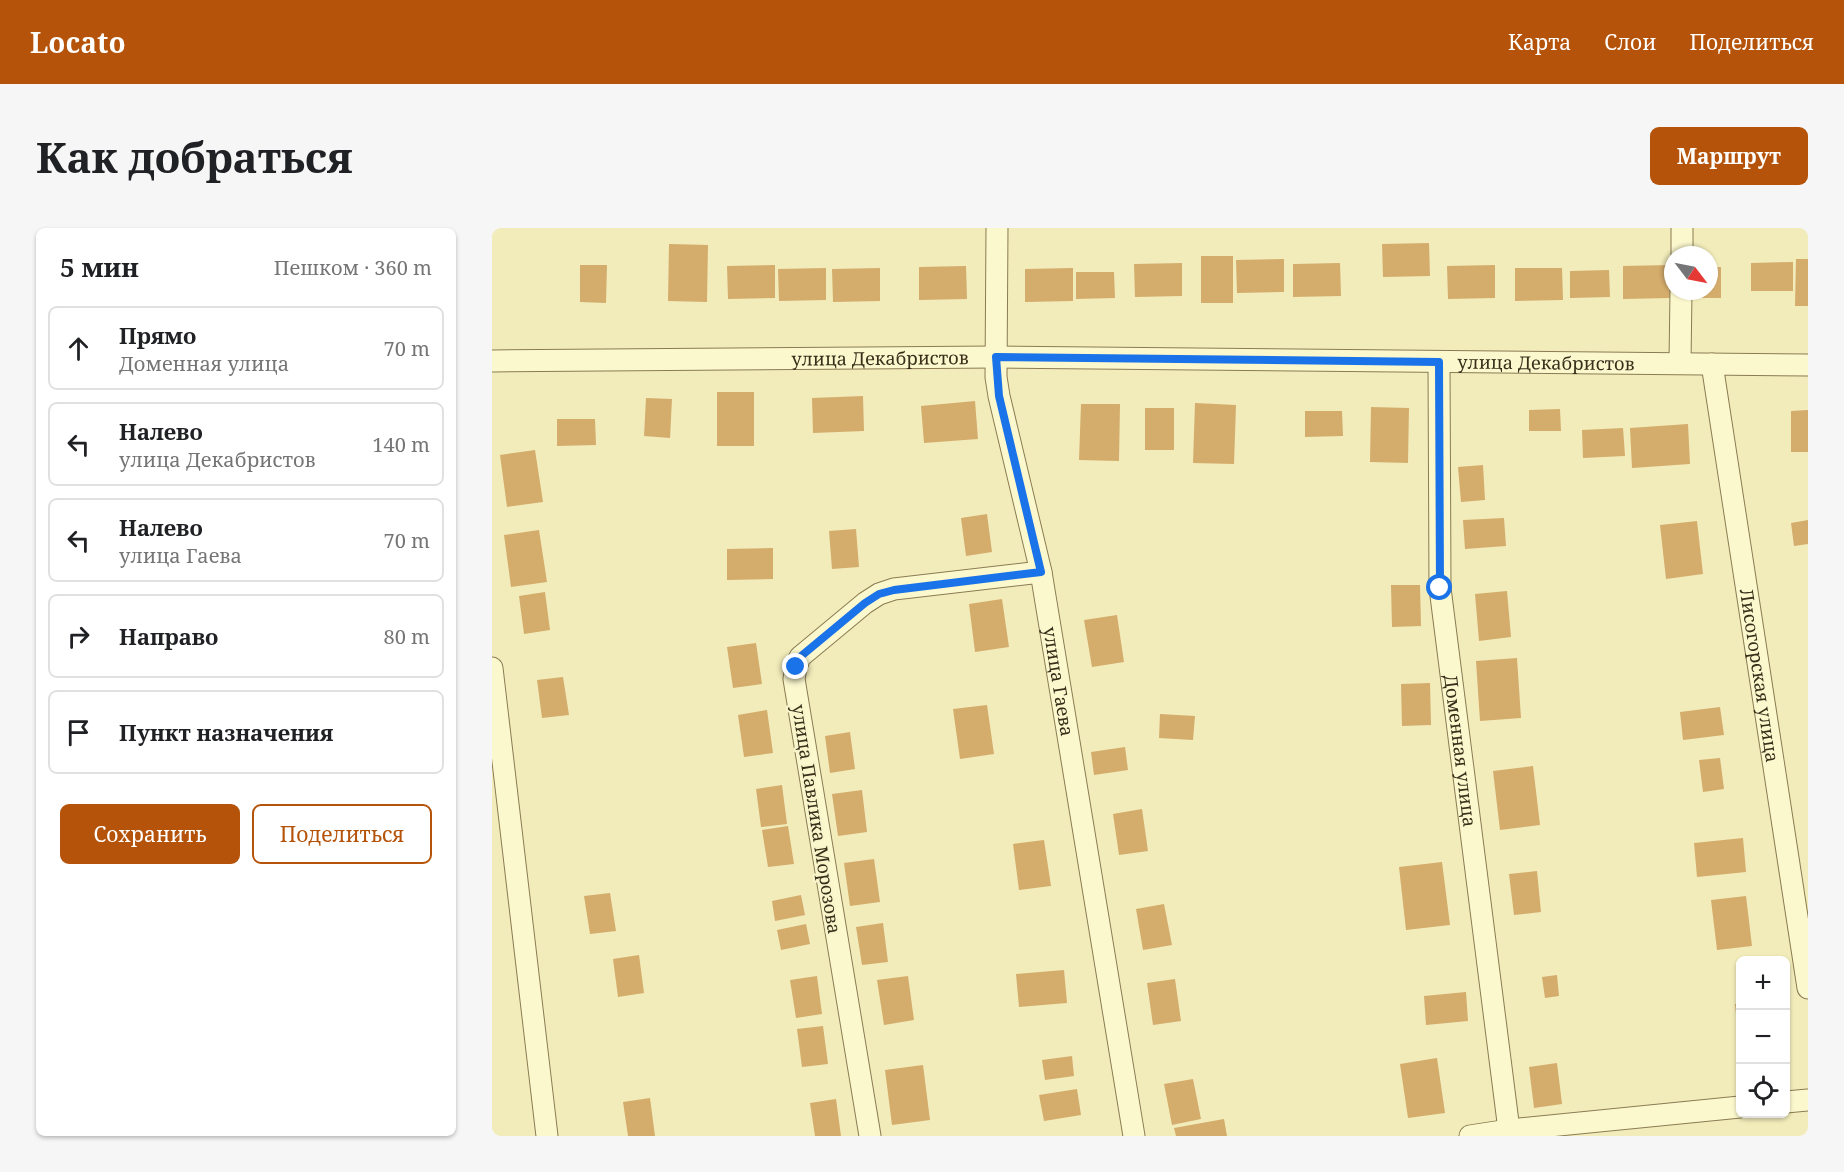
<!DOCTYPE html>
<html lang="ru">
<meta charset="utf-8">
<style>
:root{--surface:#fff;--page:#f6f6f6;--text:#202124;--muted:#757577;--line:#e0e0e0;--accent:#b45309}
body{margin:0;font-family:"Noto Serif",serif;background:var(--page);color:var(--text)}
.controls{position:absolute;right:18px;bottom:18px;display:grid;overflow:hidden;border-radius:9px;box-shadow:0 2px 4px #0004}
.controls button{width:54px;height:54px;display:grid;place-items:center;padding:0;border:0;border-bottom:2px solid var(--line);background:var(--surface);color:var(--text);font:30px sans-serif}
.compass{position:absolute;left:1172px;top:18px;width:54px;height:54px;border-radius:50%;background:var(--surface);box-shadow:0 2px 4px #0004;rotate:122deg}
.stop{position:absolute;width:18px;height:18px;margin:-14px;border:4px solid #1a73e8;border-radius:50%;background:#fff}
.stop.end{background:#1a73e8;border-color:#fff;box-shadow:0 2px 6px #0008}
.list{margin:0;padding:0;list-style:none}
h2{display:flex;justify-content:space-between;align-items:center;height:78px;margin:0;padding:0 24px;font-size:26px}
h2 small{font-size:20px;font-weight:400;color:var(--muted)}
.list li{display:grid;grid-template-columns:39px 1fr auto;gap:18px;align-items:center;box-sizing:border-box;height:84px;margin:0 12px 12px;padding:0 12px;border:2px solid var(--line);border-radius:9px}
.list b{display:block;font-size:22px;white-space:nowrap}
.list p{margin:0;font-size:20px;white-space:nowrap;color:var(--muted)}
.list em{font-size:20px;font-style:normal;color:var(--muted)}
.actions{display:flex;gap:12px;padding:18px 24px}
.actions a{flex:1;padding:14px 0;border:2px solid var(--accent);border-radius:9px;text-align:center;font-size:21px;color:var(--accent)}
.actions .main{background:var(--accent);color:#fff}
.icon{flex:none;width:33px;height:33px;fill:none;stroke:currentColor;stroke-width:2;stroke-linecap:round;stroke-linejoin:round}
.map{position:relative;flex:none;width:1316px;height:908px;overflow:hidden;border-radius:9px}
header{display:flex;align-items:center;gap:36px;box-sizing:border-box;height:84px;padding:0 30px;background:var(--accent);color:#fff}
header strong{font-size:28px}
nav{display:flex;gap:33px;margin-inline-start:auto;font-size:21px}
.intro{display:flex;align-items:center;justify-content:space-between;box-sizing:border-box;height:144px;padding:0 36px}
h1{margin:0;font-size:42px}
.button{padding:15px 27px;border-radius:9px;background:var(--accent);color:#fff;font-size:21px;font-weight:700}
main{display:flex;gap:36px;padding:0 36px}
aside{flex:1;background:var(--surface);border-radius:9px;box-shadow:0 2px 4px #0004}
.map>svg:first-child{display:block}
.building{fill:#d4ac6c}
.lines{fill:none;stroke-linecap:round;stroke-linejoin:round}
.minor-casing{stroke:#8a7b53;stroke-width:23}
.minor{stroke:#fcf8ce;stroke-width:21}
.route{stroke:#1a73e8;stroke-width:8}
.labels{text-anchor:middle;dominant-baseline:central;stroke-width:4.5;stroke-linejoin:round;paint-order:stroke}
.street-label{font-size:18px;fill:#382e1a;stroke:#f9f5cb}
</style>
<header>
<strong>Locato</strong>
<nav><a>Карта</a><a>Слои</a><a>Поделиться</a></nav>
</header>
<div class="intro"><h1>Как добраться</h1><a class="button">Маршрут</a></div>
<main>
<aside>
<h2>5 мин<small>Пешком · 360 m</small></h2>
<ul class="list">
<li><svg class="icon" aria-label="ahead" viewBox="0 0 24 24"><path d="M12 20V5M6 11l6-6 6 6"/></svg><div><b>Прямо</b><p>Доменная улица</p></div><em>70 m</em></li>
<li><svg class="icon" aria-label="left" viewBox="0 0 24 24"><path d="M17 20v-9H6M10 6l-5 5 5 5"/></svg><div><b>Налево</b><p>улица Декабристов</p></div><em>140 m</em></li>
<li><svg class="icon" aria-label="left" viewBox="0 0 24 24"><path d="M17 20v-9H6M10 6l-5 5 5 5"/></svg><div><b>Налево</b><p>улица Гаева</p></div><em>70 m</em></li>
<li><svg class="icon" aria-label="right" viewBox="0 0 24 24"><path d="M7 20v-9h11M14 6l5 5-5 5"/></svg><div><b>Направо</b></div><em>80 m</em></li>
<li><svg class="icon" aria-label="arrive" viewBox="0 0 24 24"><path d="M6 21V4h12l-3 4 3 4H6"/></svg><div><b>Пункт назначения</b></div></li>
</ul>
<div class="actions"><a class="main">Сохранить</a><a>Поделиться</a></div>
</aside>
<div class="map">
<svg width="1316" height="908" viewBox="0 0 1316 908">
<rect width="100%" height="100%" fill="#f2ecba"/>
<!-- building -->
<path class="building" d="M937,15L938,48L891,49L890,16Z
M177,16L216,17L215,74L176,73Z
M709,28H741V75H709Z
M792,31V64L745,65L744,32Z
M1304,31H1316V78H1303Z
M1301,34V63H1259V35Z
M690,35V68L643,69L642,36Z
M848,35L849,68L801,69V36Z
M88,37H115L114,75L88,74Z
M283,37V70L236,71L235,38Z
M1003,37V70L956,71L955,38Z
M1178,37V70L1131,71V38Z
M474,38L475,71L427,72V39Z
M1217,39H1229V70H1207V63H1217Z
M334,40V72L287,73L286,41Z
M388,40V73L341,74L340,41Z
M581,40V73L533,74V41Z
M1023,40H1070L1071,72L1023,73Z
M1117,42L1118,69L1078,70V43Z
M584,44H622L623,70L584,71Z
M225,164H262V218H225Z
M371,168L372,203L321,205L320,170Z
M154,170L180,171L178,210L152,208Z
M483,173L486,211L432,215L429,178Z
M703,175L744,177L742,236L701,235Z
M589,176H628L627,233L587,232Z
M879,179L917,180L916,235L878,234Z
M653,180H682V222H653Z
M1068,181L1069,203H1037V182Z
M1316,182V224H1299V183Z
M813,183H850L851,208L813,209Z
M65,191H103L104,217L65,218Z
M1196,196L1198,236L1140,240L1138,200Z
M1131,200L1133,228L1091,230L1090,202Z
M43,222L51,274L15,279L8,227Z
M991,237L993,272L969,274L966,239Z
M495,286L500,324L474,328L469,290Z
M1012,290L1014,318L973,321L971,292Z
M1316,292V316L1302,318L1299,295Z
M1205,293L1211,346L1174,351L1168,297Z
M364,301L367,339L340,341L337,303Z
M47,302L55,354L19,359L12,307Z
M281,320V351L235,352V321Z
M899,357H928L929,398L900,399Z
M1015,363L1019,409L987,413L983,366Z
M53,364L58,402L32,406L27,368Z
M510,371L517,419L483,424L477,376Z
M625,387L632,434L600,439L592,392Z
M264,415L270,456L241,460L235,419Z
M1025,430L1029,490L988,493L984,433Z
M71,449L77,487L50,490L45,452Z
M938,455L939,497L910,498L909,456Z
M495,477L502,526L468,531L461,481Z
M1228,479L1232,507L1191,512L1188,484Z
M275,482L281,525L252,529L246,487Z
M668,486L703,488L701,512L667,510Z
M358,504L363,541L338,545L333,508Z
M633,519L636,542L602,547L599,524Z
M1228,530L1232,561L1211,564L1207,532Z
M1041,538L1048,597L1008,602L1001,543Z
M290,557L295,596L269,599L264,561Z
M370,562L375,604L346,608L340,566Z
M650,581L656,623L627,627L621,586Z
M296,598L302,636L276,639L270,602Z
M1251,610L1254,644L1205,649L1202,615Z
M552,612L559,658L527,662L521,616Z
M382,631L388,674L358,678L352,635Z
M950,634L958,697L914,702L907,639Z
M1045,643L1049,684L1022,687L1017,646Z
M118,665L124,703L98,706L92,668Z
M309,667L313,687L283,693L280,673Z
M1254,668L1260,718L1225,722L1219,672Z
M672,676L680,717L651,722L644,681Z
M391,695L396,734L370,737L364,699Z
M314,696L318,716L289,722L285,702Z
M147,727L152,765L126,769L121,731Z
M572,742L575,775L527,779L524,746Z
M1065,747L1067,768L1053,770L1050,749Z
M325,748L330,786L304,790L298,752Z
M416,748L422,792L392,797L385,752Z
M683,751L689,793L661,797L655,755Z
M974,764L976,793L934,797L932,768Z
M1248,775V815H1247L1243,776Z
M331,798L336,836L310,839L305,801Z
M580,828L582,848L553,852L550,832Z
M945,830L953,885L916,890L908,836Z
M1065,835L1070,876L1042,880L1037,839Z
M431,837L438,892L400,897L393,842Z
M701,851L709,891L680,897L672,856Z
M585,861L589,887L552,893L547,867Z
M158,870L163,908H136L131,874Z
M344,871L349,908H323L318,875Z
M732,891L735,908H684L682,900Z"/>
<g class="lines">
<!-- minor casing -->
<g class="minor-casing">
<g id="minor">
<path id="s1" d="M505,0L504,149L507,168L549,344L642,908"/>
<path d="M1190,27V0"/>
<path id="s2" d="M0,133L504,129L1316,137"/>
<path id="s3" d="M947,134L948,360L1017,902L1019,908"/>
<path d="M1188,135L1189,63"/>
<path id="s4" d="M1220,136L1316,760"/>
<path d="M0,440L55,908"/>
<path d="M1294,874L1316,872"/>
<path d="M378,908L302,451L304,439L308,429L373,375L387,366L402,361L549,344"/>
<path d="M978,908L1017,902L1248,879"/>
</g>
</g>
<!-- minor -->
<use href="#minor" class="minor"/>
</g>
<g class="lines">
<!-- route -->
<path class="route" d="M304,439L308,429L373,375L387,366L402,362L549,344L507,168L504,129L947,134L948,360"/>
</g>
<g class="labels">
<!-- street labels -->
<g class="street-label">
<text stroke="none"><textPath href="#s2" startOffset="388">улица Декабристов</textPath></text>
<text stroke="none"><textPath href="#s2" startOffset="1054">улица Декабристов</textPath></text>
<text stroke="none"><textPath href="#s4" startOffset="315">Лисогорская улица</textPath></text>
<text stroke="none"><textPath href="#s1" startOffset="460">улица Гаева</textPath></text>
<text stroke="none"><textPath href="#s3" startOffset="390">Доменная улица</textPath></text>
<text transform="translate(325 591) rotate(81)">улица Павлика Морозова</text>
</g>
</g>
</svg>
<div class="controls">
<button>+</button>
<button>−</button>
<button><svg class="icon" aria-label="locate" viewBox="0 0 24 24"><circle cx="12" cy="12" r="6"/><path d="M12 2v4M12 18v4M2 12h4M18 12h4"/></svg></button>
</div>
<svg class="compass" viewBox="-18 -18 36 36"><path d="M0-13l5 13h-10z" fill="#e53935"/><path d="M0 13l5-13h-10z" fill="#757577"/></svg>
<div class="stop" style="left:948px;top:360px"></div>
<div class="stop end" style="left:304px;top:439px"></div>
</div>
</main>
